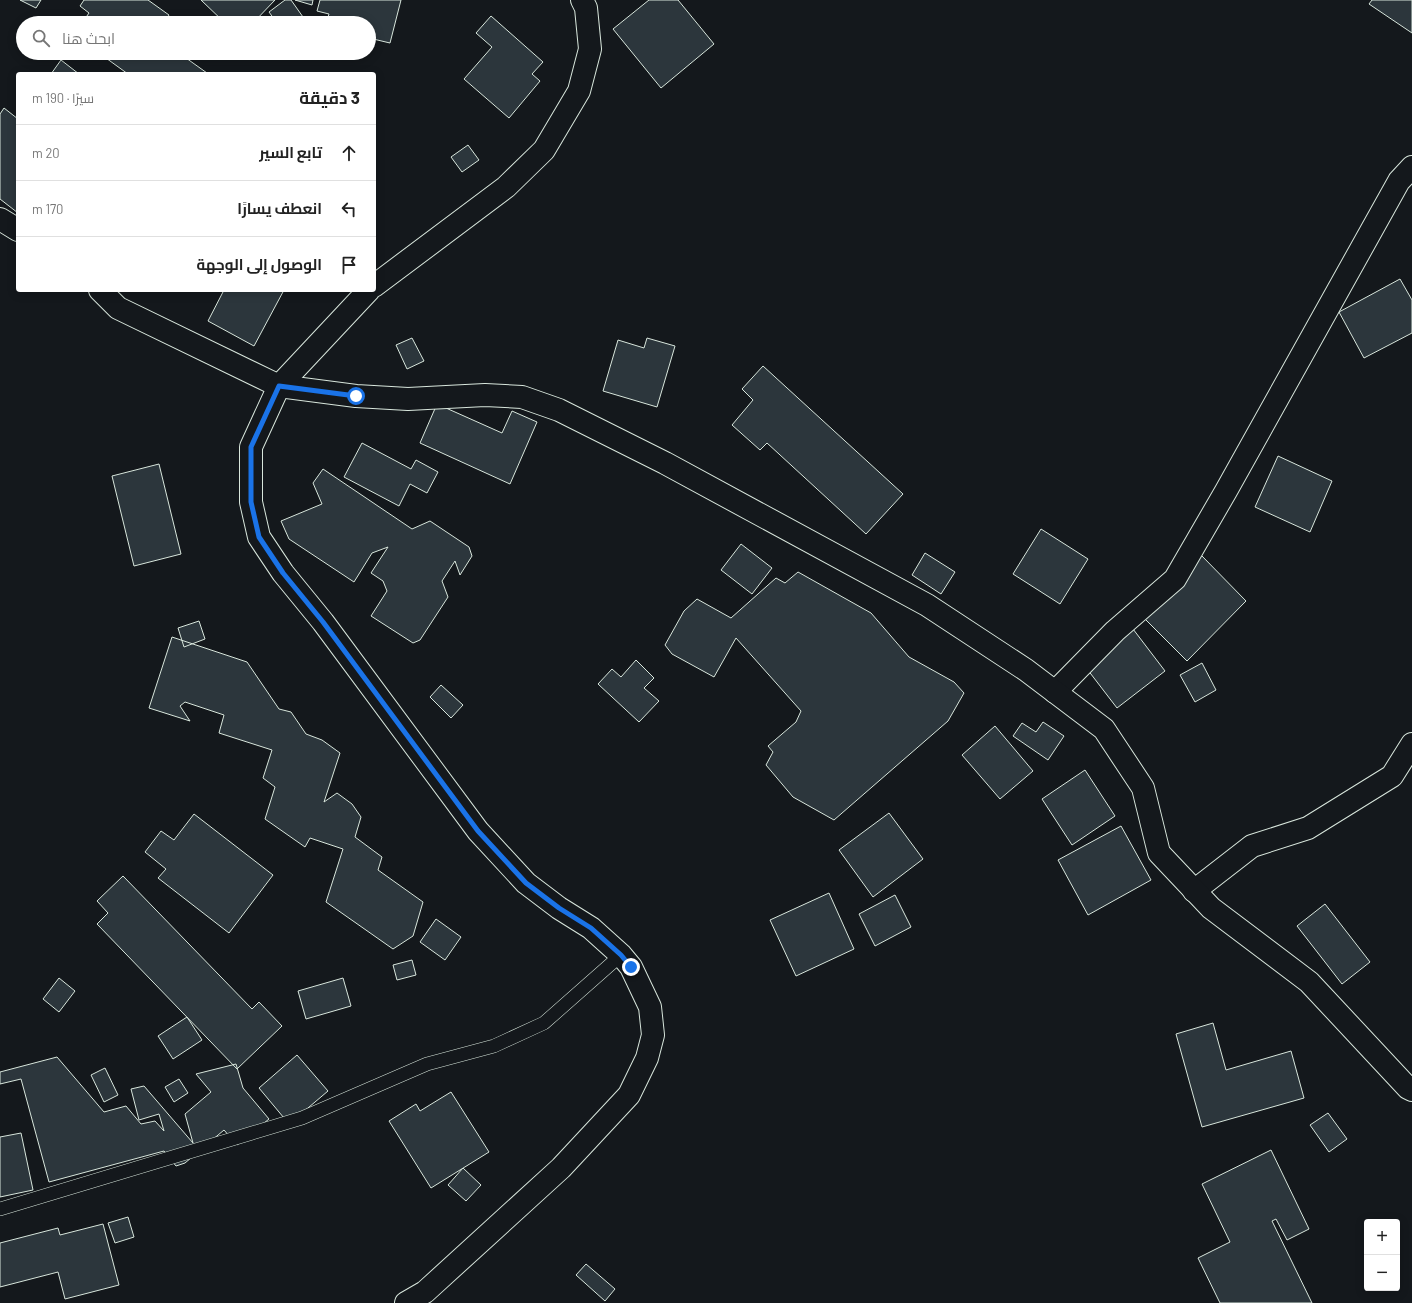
<!DOCTYPE html>
<html lang="ar">
<meta charset="utf-8">
<style>
:root{--surface:#fff;--page:#f6f6f6;--text:#222;--muted:#767676;--line:#e0e0e0}
body{margin:0;font-family:Barlow,Cairo,sans-serif;background:var(--page);color:var(--text);direction:rtl}
.controls{position:absolute;right:12px;bottom:12px;display:grid;overflow:hidden;border-radius:4px;box-shadow:0 2px 10px #0003}
.controls button{width:36px;height:36px;display:grid;place-items:center;padding:0;border:0;border-bottom:1px solid var(--line);background:var(--surface);color:var(--text);font:20px sans-serif}
.stop{position:absolute;width:12px;height:12px;margin:-9px;border:3px solid #1a73e8;border-radius:50%;background:#fff}
.stop.end{background:#1a73e8;border-color:#fff;box-shadow:0 1px 4px #0008}
.list{margin:0;padding:0;list-style:none}
h2{display:flex;justify-content:space-between;align-items:center;height:52px;margin:0;padding:0 16px;font-size:17px}
h2 small{font-size:13px;font-weight:400;color:var(--muted)}
.list li{display:grid;grid-template-columns:26px 1fr auto;gap:12px;align-items:center;box-sizing:border-box;height:56px;padding:0 16px;border-top:1px solid var(--line)}
.list b{display:block;font-size:15px;white-space:nowrap}
.list em{font-size:13px;font-style:normal;color:var(--muted)}
.icon{flex:none;width:22px;height:22px;fill:none;stroke:currentColor;stroke-width:2;stroke-linecap:round;stroke-linejoin:round}
.map{position:relative;flex:none;width:1412px;height:1303px;overflow:hidden;direction:ltr}
.search{position:absolute;background:var(--surface);box-shadow:0 2px 10px #0003;left:16px;top:16px;width:360px;height:44px;display:flex;align-items:center;gap:10px;box-sizing:border-box;padding:0 14px;border-radius:22px;color:var(--muted);font-size:15px}
.panel{position:absolute;background:var(--surface);box-shadow:0 2px 10px #0003;left:16px;top:72px;width:360px;height:220px;border-radius:4px;direction:rtl}
.map>svg:first-child{display:block}
.building{fill:#2c363c;stroke:#d8e6dc}
.lines{fill:none;stroke-linecap:round;stroke-linejoin:round}
.service-casing{stroke:#d8e6dc;stroke-width:14}
.minor-casing{stroke:#d8e6dc;stroke-width:24}
.tertiary-casing{stroke:#d8e6dc;stroke-width:24}
.primary-casing{stroke:#d8e6dc;stroke-width:24}
.service{stroke:#14181c;stroke-width:13}
.minor{stroke:#14181c;stroke-width:22}
.tertiary{stroke:#14181c;stroke-width:22}
.primary{stroke:#14181c;stroke-width:22}
.route{stroke:#1a73e8;stroke-width:5}
</style>
<div class="map">
<svg width="1412" height="1303" viewBox="0 0 1412 1303">
<rect width="100%" height="100%" fill="#14181c"/>
<!-- building -->
<path class="building" d="M20,0H41L36,8Z
M84,0H148L169,15L164,23H82L89,13L80,6Z
M201,0H275L253,23H225Z
M285,0H291L303,17L294,23H277L269,12Z
M295,0H313L312,5Z
M320,0H401L390,43L369,38V23H326L329,14L317,11Z
M649,0H678L714,44L661,88L613,29Z
M1372,0H1412V33L1369,4Z
M491,16L543,62L532,74L540,81L509,118L464,79L492,47L476,33Z
M99,53H179L207,73L128,74Z
M61,60L79,74H51Z
M4,108L18,119V213L0,199V114Z
M468,145L479,160L462,172L451,157Z
M1400,279L1412,300V333L1364,358L1339,312Z
M224,290H284L254,346L208,321Z
M412,338L424,361L407,369L396,345Z
M647,338L675,346L657,407L603,391L618,340L644,348Z
M763,366L903,494L866,534L767,443L760,450L732,425L753,400L742,389Z
M437,404L502,433L512,411L537,422L510,484L420,443Z
M362,443L411,469L416,460L438,472L427,493L410,484L399,506L344,477Z
M1278,456L1332,481L1310,532L1255,507Z
M159,464L181,554L134,566L112,476Z
M323,469L412,529L430,521L469,547L472,556L460,575L455,561L442,581L448,597L420,640L413,643L371,616L387,591L383,581L371,573L388,547L372,553L354,582L289,539L281,521L322,504L313,483Z
M1041,529L1088,559L1060,604L1013,574Z
M741,544L772,568L752,594L721,570Z
M925,553L955,572L941,594L912,575Z
M1201,555L1246,601L1187,661L1141,615Z
M798,572L871,613L909,657L954,682L964,693L948,721L834,820L793,797L766,765L773,752L768,746L796,722L801,711L736,638L714,677L672,654L665,645L684,611L697,599L731,618L776,578L785,583Z
M199,621L205,639L184,647L178,628Z
M1133,629L1165,671L1117,708L1084,665Z
M172,637L247,662L279,709L291,712L306,734L322,740L340,753L324,802L337,793L352,804L361,817L355,837L382,857L378,870L423,902L413,936L393,949L326,902L343,849L310,838L305,847L265,819L275,787L263,778L272,750L219,733L224,715L185,702L180,706L190,721L149,708Z
M636,660L654,678L644,688L659,701L639,722L598,684L612,669L621,677Z
M1202,663L1216,690L1195,702L1180,675Z
M441,685L463,705L451,718L430,697Z
M1043,722L1064,736L1048,760L1013,736L1022,723L1036,732Z
M995,726L1033,771L1000,799L962,755Z
M1085,770L1115,816L1072,845L1042,799Z
M889,813L923,859L873,897L839,850Z
M194,814L273,875L229,933L158,878L166,869L145,852L161,831L174,840Z
M1121,826L1151,880L1088,915L1058,860Z
M123,876L252,1009L259,1002L282,1026L237,1069L97,924L108,913L97,901Z
M829,893L854,949L796,976L770,920Z
M895,895L911,927L875,946L859,914Z
M1325,904L1370,962L1342,984L1297,926Z
M436,919L461,937L445,960L420,942Z
M412,960L416,975L397,980L393,965Z
M59,978L75,991L59,1012L43,999Z
M343,978L351,1006L306,1019L298,991Z
M187,1017L202,1040L173,1059L158,1036Z
M1213,1023L1226,1070L1291,1051L1304,1098L1202,1127L1176,1034Z
M297,1055L328,1091L289,1124L259,1088Z
M57,1057L104,1112L126,1106L141,1124L155,1121L164,1131L159,1114L139,1120L131,1089L144,1086L193,1143L185,1114L211,1092L196,1074L236,1064L243,1088L269,1119L237,1145L224,1130L185,1163L176,1166L164,1151L49,1182L21,1079L0,1084V1072Z
M105,1068L118,1095L104,1102L91,1075Z
M179,1079L188,1093L174,1102L165,1087Z
M451,1092L489,1152L431,1188L389,1121L416,1104L420,1111Z
M1328,1113L1347,1139L1329,1152L1310,1125Z
M21,1133L33,1190L0,1197V1137Z
M1271,1150L1309,1229L1287,1240L1276,1219L1272,1221L1312,1303H1220L1198,1258L1230,1242L1202,1184Z
M463,1168L481,1185L466,1201L448,1185Z
M128,1217L134,1237L115,1243L108,1223Z
M103,1224L119,1285L65,1299L58,1272L0,1287V1243L58,1228L60,1235Z
M586,1264L615,1289L605,1301L576,1275Z"/>
<g class="lines">
<!-- service casing -->
<g class="service-casing">
<path id="service" d="M0,1209L302,1118L427,1064L494,1046L544,1023L621,955"/>
</g>
<!-- minor casing -->
<g class="minor-casing">
<path id="minor" d="M0,219L18,230
M100,290L118,308L279,386
M1055,692L1115,631L1175,579L1226,491L1399,181L1412,167
M1194,891L1252,846L1308,828L1392,776L1412,744"/>
</g>
<!-- tertiary casing -->
<g class="tertiary-casing">
<path id="tertiary" d="M279,386L356,396L408,399L485,395L522,397L559,410L665,463L927,605L1026,670L1104,729L1143,788L1159,853L1211,908L1309,982L1408,1088L1412,1090"/>
</g>
<!-- primary casing -->
<g class="primary-casing">
<path id="primary" d="M374,286L506,187L544,150L579,91L590,49L586,8L582,0
M369,290L279,386L251,447V502L259,537L283,573L323,622L478,831L526,883L559,908L591,928L621,955L631,967L650,1007L653,1035L647,1058L629,1095L561,1168L425,1292L406,1303"/>
</g>
<!-- service -->
<use href="#service" class="service"/>
<!-- minor -->
<use href="#minor" class="minor"/>
<!-- tertiary -->
<use href="#tertiary" class="tertiary"/>
<!-- primary -->
<use href="#primary" class="primary"/>
</g>
<g class="lines">
<!-- route -->
<path class="route" d="M356,396L279,386L251,447V502L259,537L283,573L323,622L478,831L526,883L559,908L591,928L621,955L631,967"/>
</g>
</svg>
<div class="controls">
<button>+</button>
<button>−</button>
</div>
<div class="stop" style="left:356px;top:396px"></div>
<div class="stop end" style="left:631px;top:967px"></div>
<div class="search"><svg class="icon" aria-label="search" viewBox="0 0 24 24"><circle cx="10" cy="10" r="6"/><path d="M15 15l6 6"/></svg>ابحث هنا</div>
<section class="panel">
<h2>3 دقيقة<small>سيرًا · 190 m</small></h2>
<ul class="list">
<li><svg class="icon" aria-label="ahead" viewBox="0 0 24 24"><path d="M12 20V5M6 11l6-6 6 6"/></svg><div><b>تابع السير</b></div><em>20 m</em></li>
<li><svg class="icon" aria-label="left" viewBox="0 0 24 24"><path d="M17 20v-9H6M10 6l-5 5 5 5"/></svg><div><b>انعطف يسارًا</b></div><em>170 m</em></li>
<li><svg class="icon" aria-label="arrive" viewBox="0 0 24 24"><path d="M6 21V4h12l-3 4 3 4H6"/></svg><div><b>الوصول إلى الوجهة</b></div></li>
</ul>
</section>
</div>
